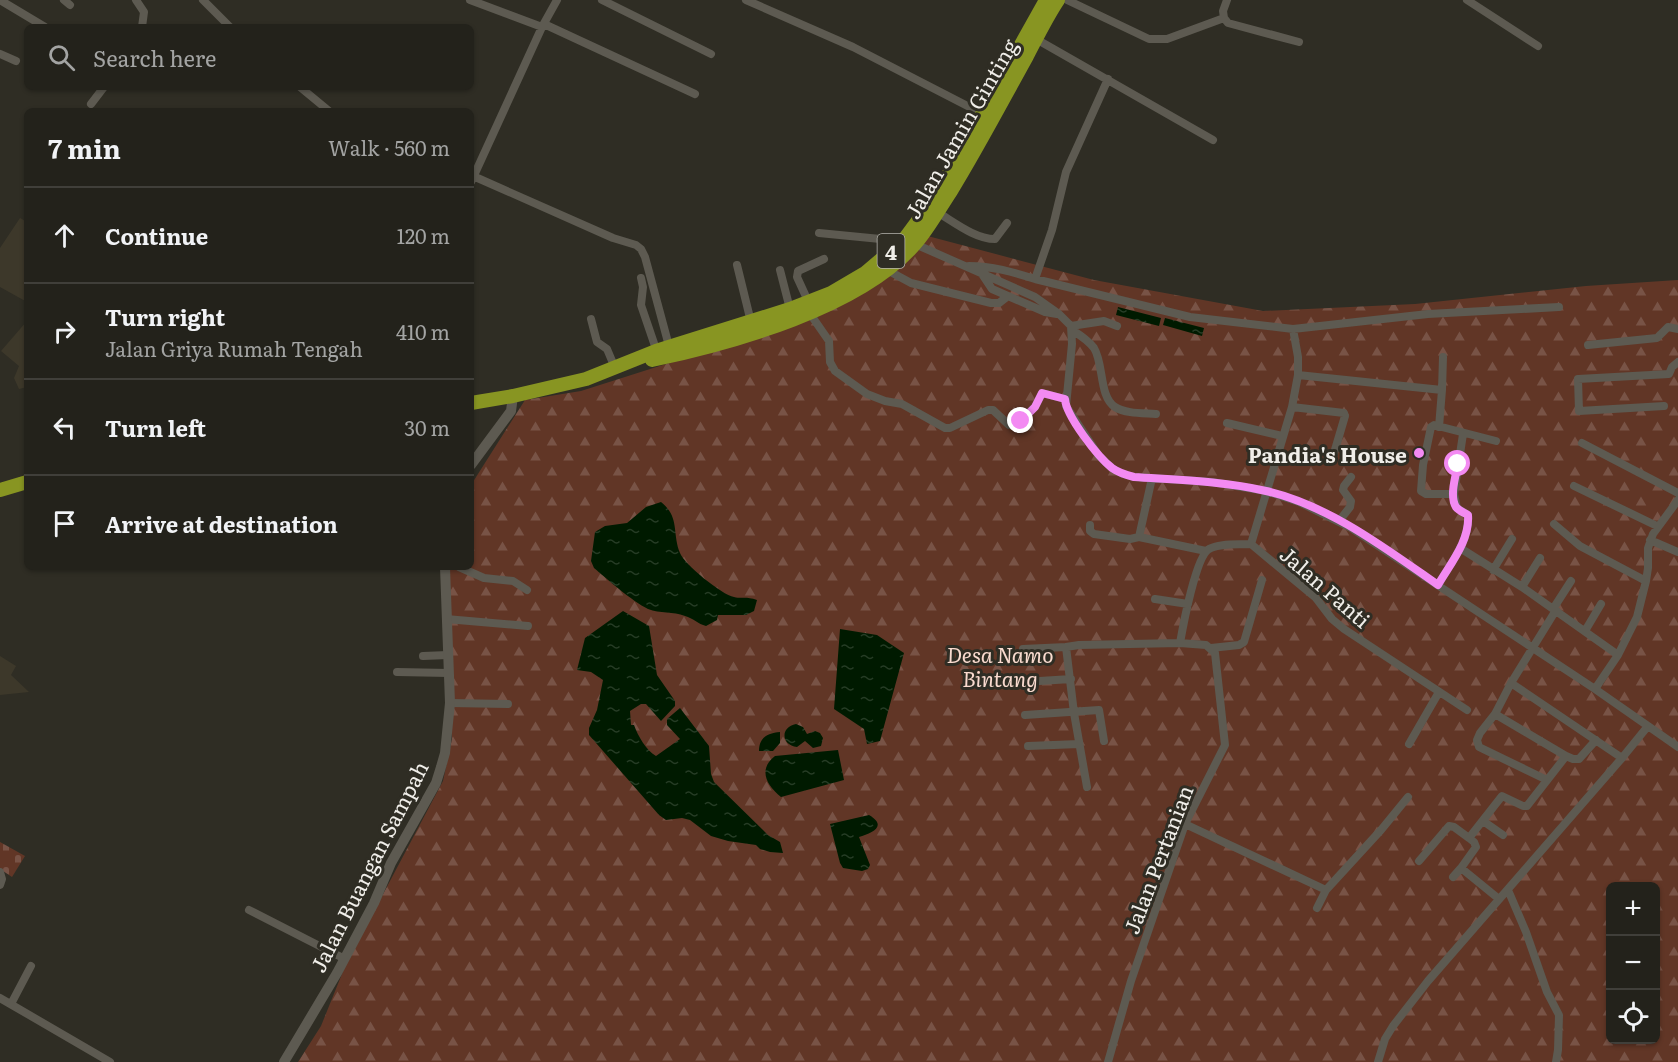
<!DOCTYPE html>
<meta charset="utf-8">
<style>
:root{--surface:#23221b;--page:#2b2a24;--text:#f1f3f6;--muted:#a3a4a3;--line:#403f3a}
body{margin:0;font-family:Literata,serif;background:var(--page);color:var(--text)}
.controls{position:absolute;right:18px;bottom:18px;display:grid;overflow:hidden;border-radius:9px;box-shadow:0 2px 4px #0004}
.controls button{width:54px;height:54px;display:grid;place-items:center;padding:0;border:0;border-bottom:2px solid var(--line);background:var(--surface);color:var(--text);font:30px sans-serif}
.stop{position:absolute;width:18px;height:18px;margin:-14px;border:4px solid #f38af2;border-radius:50%;background:#fff}
.stop.end{background:#f38af2;border-color:#fff;box-shadow:0 2px 6px #0008}
.list{margin:0;padding:0;list-style:none}
h2{display:flex;justify-content:space-between;align-items:center;height:78px;margin:0;padding:0 24px;font-size:26px}
h2 small{font-size:20px;font-weight:400;color:var(--muted)}
.list li{display:grid;grid-template-columns:39px 1fr auto;gap:18px;align-items:center;box-sizing:border-box;height:96px;padding:0 24px;border-top:2px solid var(--line)}
.list b{display:block;font-size:22px;white-space:nowrap}
.list p{margin:0;font-size:20px;white-space:nowrap;color:var(--muted)}
.list em{font-size:20px;font-style:normal;color:var(--muted)}
.icon{flex:none;width:33px;height:33px;fill:none;stroke:currentColor;stroke-width:2;stroke-linecap:round;stroke-linejoin:round}
.map{position:relative;flex:none;width:1678px;height:1062px;overflow:hidden}
.search{position:absolute;background:var(--surface);box-shadow:0 2px 4px #0004;left:24px;top:24px;width:450px;height:66px;display:flex;align-items:center;gap:15px;box-sizing:border-box;padding:0 21px;border-radius:9px;color:var(--muted);font-size:22px}
.panel{position:absolute;background:var(--surface);box-shadow:0 2px 4px #0004;left:24px;top:108px;width:450px;height:462px;border-radius:9px}
.map>svg:first-child{display:block}
.built{fill:#3d382a}
.forest{fill:url(#forest-firs);fill-rule:evenodd}
.cemetery{fill:url(#cemetery-stones)}
.water{fill:url(#water-ripples)}
.lines{fill:none;stroke-linecap:round;stroke-linejoin:round}
.street{stroke:#5d5a51;stroke-width:8}
.secondary{stroke:#5d5a51;stroke-width:10}
.highway{stroke:#889522;stroke-width:14}
.route{stroke:#f38af2;stroke-width:8}
.poi-dot{fill:#f38af2;stroke:#2f2d24;stroke-width:2}
.labels{text-anchor:middle;dominant-baseline:central;stroke-width:6;stroke-linejoin:round;paint-order:stroke}
.shield{fill:#2f2d24;stroke:#b6b4ae;stroke-width:1.5}
.shield-label{font-size:20px;font-weight:bold;fill:#f0eee9}
.street-label{font-size:21px;fill:#f0eee9;stroke:#2f2d24}
.poi-label{font-size:21px;font-weight:bold;fill:#f0eee9;stroke:#2f2d24;text-anchor:end}
.park-label{font-size:21px;font-style:italic;fill:#fadbcf;stroke:#2f2d24}
</style>
<div class="map">
<svg width="1678" height="1062" viewBox="0 0 1678 1062">
<defs>
<pattern id="forest-firs" width="22" height="20" patternUnits="userSpaceOnUse" patternTransform="scale(1.5)"><rect width="22" height="20" fill="#613626"/><path d="M5 1l3.5 6h-7zM16 11l3.5 6h-7z" fill="#785346"/></pattern>
<pattern id="cemetery-stones" width="16" height="16" patternUnits="userSpaceOnUse" patternTransform="scale(1.5)"><rect width="16" height="16" fill="#613626"/><path d="M2 7V4a2 2 0 0 1 4 0v3zM10 15v-3a2 2 0 0 1 4 0v3z" fill="#785346"/></pattern>
<pattern id="water-ripples" width="26" height="14" patternUnits="userSpaceOnUse" patternTransform="scale(1.5)"><rect width="26" height="14" fill="#001a00"/><path d="M2 4q2-2 4 0t4 0M15 11q2-2 4 0t4 0" fill="none" stroke="#263c25"/></pattern>
</defs>
<rect width="100%" height="100%" fill="#2f2d24"/>
<!-- built -->
<path class="built" d="M20,218L27,222V302L0,287V248Z
M27,321V387L19,389L14,378L19,366L1,351Z
M0,656L16,666L11,675L29,692L0,695Z"/>
<!-- forest -->
<path class="forest" d="M920,234L1094,280L1263,311L1415,304L1586,286L1678,280V1062H298L321,1026L346,964L443,781L452,739L449,567H471V485L525,400L581,391L795,323L876,286L915,249ZM1610,886H1656V1040H1610Z"/>
<!-- cemetery -->
<path class="cemetery" d="M0,842L25,856L12,877L0,869Z"/>
<!-- water -->
<path class="water" d="M1118,307L1161,318L1159,326L1116,315Z
M1165,318L1204,328L1202,336L1163,325Z
M661,502C680,517 672,533 680,553C684,564 722,595 734,597C742,599 746,596 757,600L754,611L746,615H718L717,620L706,626C698,624 693,618 685,616C673,611 660,614 648,609C632,601 608,580 594,568L591,561L595,532L605,526L627,523L646,507Z
M623,611L649,626L657,675L675,701V706L661,721L646,704H641L630,711L631,725H634C638,736 646,750 656,756L680,739L667,725V719L680,708L709,746L711,774L714,782L768,835L780,842L783,853L770,852L760,849L756,845L728,841L711,836L690,820L682,818L666,820L659,815L589,735V728L597,710L603,680L591,672L577,670L585,638Z
M840,629L877,635L904,653L880,741L867,744L864,729L834,709Z
M796,724L803,727L807,734L815,731L820,733L823,738L821,746L813,748L805,741L797,747C781,745 780,727 796,724Z
M780,732V743L773,751H759C759,737 768,733 780,732Z
M838,750L844,780L781,797C766,785 758,769 775,756Z
M869,815C888,826 872,833 859,837L870,865L868,869L862,871L843,868L840,863L830,824Z"/>
<g class="lines">
<!-- street -->
<path class="street" d="M0,0L45,27
M64,0L70,5
M136,0L144,12L142,27
M203,0L230,27
M470,0L542,27
M602,0L711,54
M746,0L853,47L985,115
M1067,0L1149,39H1167L1224,18
M1227,0L1223,11L1224,18L1228,23L1299,42
M1467,0L1538,46
M544,24L695,94
M1036,39L1213,140
M0,54L16,61
M300,87L329,111
M91,104L104,87
M473,176L613,238L636,245L641,249L645,257L669,346
M471,182L542,27L557,0
M937,212C954,222 975,239 995,239L1007,223
M819,233L901,241
M915,244L1035,297L1059,314L1071,326L1072,344L1066,406L1099,456L1113,469L1123,474L1134,477L1212,482L1266,491L1299,502L1351,528L1595,689L1678,747
M737,265L751,322
M969,266C992,266 1013,272 1035,279L1190,317L1293,329L1428,314L1559,307
M780,270L790,309
M887,270L911,283L991,303H999L1008,296
M982,274L992,289L1045,312L1057,314
M641,278L643,287L641,305L657,352
M1035,279L1052,230L1066,172L1108,79
M808,301L797,277L798,271L824,259
M812,312L813,318L829,341L830,362L835,371L867,394L885,401L902,404L945,428H950L988,410H993L1009,425H1015L1035,407L1042,393L1065,399
M591,319L597,342L607,349L615,368
M1071,326L1104,321L1117,326
M1072,330C1080,335 1088,340 1094,348C1104,364 1099,397 1115,407C1126,414 1143,413 1156,414
M1588,345L1657,338L1668,327L1678,329
M1298,375L1442,390L1439,427
M1442,390L1443,357
M1664,406L1579,411L1578,379L1669,374L1672,367L1678,362
M1292,407L1344,413L1345,416L1332,460
M1227,423L1282,436
M1582,443L1678,493
M1574,486L1657,526
M1454,494H1426L1421,491L1423,465L1431,427L1434,425L1496,441
M1339,521L1350,507L1351,501L1343,490L1344,486L1351,477
M1554,524L1580,546L1646,581
M1090,525V531L1094,534L1130,539L1139,537L1152,478
M1139,537L1206,551
M1650,540L1678,552
M1251,544L1316,598L1332,619L1344,629L1467,710
M1460,548L1522,587L1618,655
M459,567L484,578L513,581L527,590
M1493,570L1512,539
M1438,585C1450,564 1470,541 1468,515L1457,508L1454,494L1463,434
M1522,587L1540,558
M1155,599L1188,604
M1553,609L1571,581
M446,619L528,626
M1585,631L1601,604
M1211,648L1239,645L1244,642L1262,580
M1023,649L1066,647
M423,656L448,655
M397,672L449,673
M1024,682L1071,679
M1511,683L1622,758
M1595,689L1618,655L1637,617L1646,581L1648,568V548L1653,534L1678,500
M450,703L508,704
M1495,714L1566,756L1527,806H1523L1502,796L1469,838L1474,842L1476,847L1461,868L1499,899
M1025,715L1099,710L1104,741
M1409,744L1439,692
M1028,746L1079,744
M1566,756L1573,759H1579L1596,740
M1547,780L1479,747L1477,740L1480,733L1495,714L1511,683L1556,610
M1087,787L1074,713L1066,647L1079,645L1180,643
M1483,821L1503,835
M1185,824L1326,890L1381,830L1408,797
M1419,861L1449,826L1454,827L1469,838
M0,872L2,879L0,885
M1453,877L1461,868
M1508,890L1526,932L1547,992L1559,1015L1558,1050L1556,1062
M1317,908L1326,890
M249,910L345,959
M0,998L110,1062
M11,1004L31,966
M1108,1062L1131,981L1185,824L1225,745L1215,653L1206,645L1180,643C1183,626 1196,556 1209,549C1219,543 1238,545 1251,544L1292,407L1298,375V357L1293,329
M1378,1062L1385,1039L1393,1026L1428,981L1622,758L1648,726"/>
<!-- secondary -->
<path class="secondary" d="M471,465L511,411L513,396
M284,1062L337,973L374,903L391,863L436,783L441,767L445,753L450,703L445,567"/>
<!-- highway -->
<path class="highway" d="M652,360C732,343 860,308 915,244C929,228 939,209 951,191C978,147 1002,101 1027,56C1037,37 1046,18 1058,0
M471,403L513,396L586,379L656,351L790,309L831,293L865,273L903,241L937,195L1046,0
M0,490L27,482"/>
</g>
<g class="lines">
<!-- route -->
<path class="route" d="M1021,421L1035,407L1042,393L1065,399C1066,416 1098,457 1112,468C1119,473 1126,475 1134,477C1178,480 1223,481 1266,491C1330,506 1385,548 1438,585C1450,564 1470,541 1468,515C1465,513 1459,511 1456,507C1449,496 1456,475 1458,464"/>
</g>
<!-- markers -->
<circle class="poi-dot" cx="1419" cy="453" r="6"/>
<g class="labels">
<!-- shield labels -->
<rect class="shield" x="877.5" y="234" width="27" height="34" rx="4.5"/>
<g class="shield-label">
<text x="891" y="251">4</text>
</g>
<!-- street labels -->
<g class="street-label">
<text transform="translate(960 128) rotate(-60)">Jalan Jamin Ginting</text>
<text transform="translate(1326 586) rotate(41)">Jalan Panti</text>
<text transform="translate(1157 859) rotate(-69)">Jalan Pertanian</text>
<text transform="translate(368 866) rotate(-63)">Jalan Buangan Sampah</text>
</g>
<!-- poi labels -->
<g class="poi-label">
<text x="1407" y="453">Pandia's House</text>
</g>
<!-- park labels -->
<g class="park-label">
<text x="1000" y="653">Desa Namo<tspan x="1000" dy="24">Bintang</tspan></text>
</g>
</g>
</svg>
<div class="controls">
<button>+</button>
<button>−</button>
<button><svg class="icon" aria-label="locate" viewBox="0 0 24 24"><circle cx="12" cy="12" r="6"/><path d="M12 2v4M12 18v4M2 12h4M18 12h4"/></svg></button>
</div>
<div class="stop" style="left:1458px;top:464px"></div>
<div class="stop end" style="left:1021px;top:421px"></div>
<div class="search"><svg class="icon" aria-label="search" viewBox="0 0 24 24"><circle cx="10" cy="10" r="6"/><path d="M15 15l6 6"/></svg>Search here</div>
<section class="panel">
<h2>7 min<small>Walk · 560 m</small></h2>
<ul class="list">
<li><svg class="icon" aria-label="ahead" viewBox="0 0 24 24"><path d="M12 20V5M6 11l6-6 6 6"/></svg><div><b>Continue</b></div><em>120 m</em></li>
<li><svg class="icon" aria-label="right" viewBox="0 0 24 24"><path d="M7 20v-9h11M14 6l5 5-5 5"/></svg><div><b>Turn right</b><p>Jalan Griya Rumah Tengah</p></div><em>410 m</em></li>
<li><svg class="icon" aria-label="left" viewBox="0 0 24 24"><path d="M17 20v-9H6M10 6l-5 5 5 5"/></svg><div><b>Turn left</b></div><em>30 m</em></li>
<li><svg class="icon" aria-label="arrive" viewBox="0 0 24 24"><path d="M6 21V4h12l-3 4 3 4H6"/></svg><div><b>Arrive at destination</b></div></li>
</ul>
</section>
</div>
